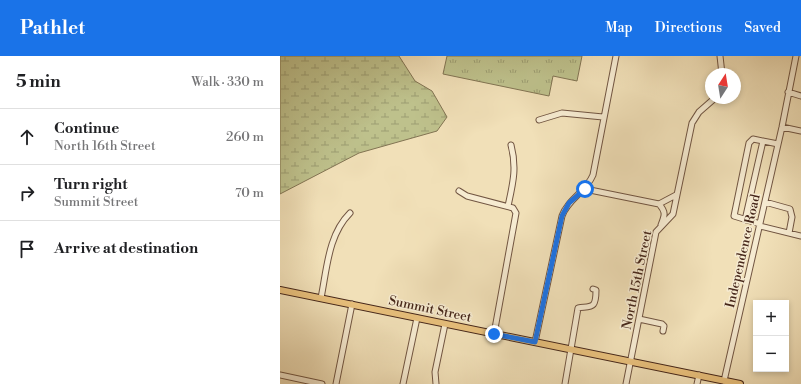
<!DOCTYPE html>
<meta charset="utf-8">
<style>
:root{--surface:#fff;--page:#f6f6f6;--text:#202124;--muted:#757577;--line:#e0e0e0;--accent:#1a73e8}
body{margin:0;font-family:"Libre Bodoni",serif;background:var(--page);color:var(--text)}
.controls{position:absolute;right:12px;bottom:12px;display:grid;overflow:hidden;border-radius:0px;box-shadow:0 2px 6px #0003}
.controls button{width:36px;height:36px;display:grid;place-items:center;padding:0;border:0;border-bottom:1px solid var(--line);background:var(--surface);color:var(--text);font:20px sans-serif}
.compass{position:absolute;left:425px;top:12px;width:36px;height:36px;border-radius:50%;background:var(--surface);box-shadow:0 2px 6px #0003;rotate:12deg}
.stop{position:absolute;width:12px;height:12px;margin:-9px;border:3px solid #1a73e8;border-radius:50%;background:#fff}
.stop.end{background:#1a73e8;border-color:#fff;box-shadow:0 1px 4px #0008}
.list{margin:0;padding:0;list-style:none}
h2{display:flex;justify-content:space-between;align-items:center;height:52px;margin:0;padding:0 16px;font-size:17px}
h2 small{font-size:13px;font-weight:400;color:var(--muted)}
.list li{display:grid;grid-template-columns:26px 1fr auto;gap:12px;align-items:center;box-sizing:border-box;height:56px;padding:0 16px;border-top:1px solid var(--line)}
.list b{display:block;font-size:15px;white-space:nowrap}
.list p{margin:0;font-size:13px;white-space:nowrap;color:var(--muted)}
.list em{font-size:13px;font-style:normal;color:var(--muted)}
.icon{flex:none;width:22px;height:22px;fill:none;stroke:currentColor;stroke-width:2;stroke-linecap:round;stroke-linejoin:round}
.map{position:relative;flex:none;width:521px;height:328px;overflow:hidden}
header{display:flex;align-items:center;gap:24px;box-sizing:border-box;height:56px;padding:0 20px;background:var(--accent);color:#fff}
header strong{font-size:19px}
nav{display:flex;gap:22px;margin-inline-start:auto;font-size:14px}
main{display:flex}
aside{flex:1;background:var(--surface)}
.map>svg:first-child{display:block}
.wetland{fill:url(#wetland-marsh);stroke:#827453}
.park{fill:url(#park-tufts);stroke:#827453}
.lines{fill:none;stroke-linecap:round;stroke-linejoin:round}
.minor-casing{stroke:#715542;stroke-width:7}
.major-casing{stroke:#46271a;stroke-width:8}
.minor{stroke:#f6ebd1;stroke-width:5}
.major{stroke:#e8c07c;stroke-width:6}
.route{stroke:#1a73e8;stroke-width:5}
.labels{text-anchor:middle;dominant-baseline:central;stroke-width:3;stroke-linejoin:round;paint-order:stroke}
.street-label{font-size:13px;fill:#46271a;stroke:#f6ebd1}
</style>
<header>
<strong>Pathlet</strong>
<nav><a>Map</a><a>Directions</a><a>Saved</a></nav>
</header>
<main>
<aside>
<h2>5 min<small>Walk · 330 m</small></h2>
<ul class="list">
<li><svg class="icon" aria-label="ahead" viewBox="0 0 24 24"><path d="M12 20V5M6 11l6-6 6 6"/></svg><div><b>Continue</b><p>North 16th Street</p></div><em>260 m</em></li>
<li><svg class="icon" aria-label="right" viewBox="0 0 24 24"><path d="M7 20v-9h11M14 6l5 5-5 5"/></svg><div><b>Turn right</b><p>Summit Street</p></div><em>70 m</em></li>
<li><svg class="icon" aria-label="arrive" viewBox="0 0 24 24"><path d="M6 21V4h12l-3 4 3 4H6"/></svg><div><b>Arrive at destination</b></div></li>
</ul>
</aside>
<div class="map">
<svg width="521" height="328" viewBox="0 0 521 328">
<defs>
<pattern id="wetland-marsh" width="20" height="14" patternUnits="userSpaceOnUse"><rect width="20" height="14" fill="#bec18c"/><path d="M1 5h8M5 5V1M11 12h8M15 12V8" fill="none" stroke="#9c9d72"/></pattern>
<pattern id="park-tufts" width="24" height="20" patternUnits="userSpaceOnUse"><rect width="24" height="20" fill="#bec18c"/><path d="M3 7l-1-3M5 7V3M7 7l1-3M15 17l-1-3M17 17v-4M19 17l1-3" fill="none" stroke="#9c9d72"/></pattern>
</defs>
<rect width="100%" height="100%" fill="#f1e0b8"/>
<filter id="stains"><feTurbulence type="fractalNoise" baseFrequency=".005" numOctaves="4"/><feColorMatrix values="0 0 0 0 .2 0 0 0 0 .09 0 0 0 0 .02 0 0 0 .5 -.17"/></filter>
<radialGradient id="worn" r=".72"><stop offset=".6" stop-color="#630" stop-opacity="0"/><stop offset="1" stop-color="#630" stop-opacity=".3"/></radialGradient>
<!-- wetland -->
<path class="wetland" d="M0,0H119L135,25L152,35L167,61L157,75L79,97L0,138Z"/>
<!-- park -->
<path class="park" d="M167,0H302L297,25L273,20L269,40L163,18Z"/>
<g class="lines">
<!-- minor casing -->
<g class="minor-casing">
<path id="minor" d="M440,0L442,18
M508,36L521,40
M259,64L282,57L323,61
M502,71L521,75
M305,133L379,148L396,139
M179,135L187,140L233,152L236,157L214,278
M485,146L510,153L512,161L509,177
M379,148C386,156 385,159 381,169
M228,150C233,127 237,112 231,89
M465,164L483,85
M480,168L454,160L469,87L473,83L498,88
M480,170L521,180
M41,242C47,213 48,179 70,157
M359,263L382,268L384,270L383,275
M255,286L282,160C288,143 306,136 313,119L336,0
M0,319L42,328
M444,325L502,71L516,0
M56,328L72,248
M123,328L137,262
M156,328L155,316L165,268
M285,328L298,252C312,250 316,253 316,234L313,233
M346,328L376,176L393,158L412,67L419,56L435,42
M417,328L419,319"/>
</g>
<!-- major casing -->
<g class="major-casing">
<path id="major" d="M0,234L460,328"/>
</g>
<!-- minor -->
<use href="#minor" class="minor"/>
<!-- major -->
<use href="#major" class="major"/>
</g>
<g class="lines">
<!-- route -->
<path class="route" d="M214,278L255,286L282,160L289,147L305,133"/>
</g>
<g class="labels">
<!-- street labels -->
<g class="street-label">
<text transform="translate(463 195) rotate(-77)">Independence Road</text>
<text transform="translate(357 224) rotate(-78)">North 15th Street</text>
<text transform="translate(150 253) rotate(12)">Summit Street</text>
</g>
</g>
<rect width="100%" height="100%" filter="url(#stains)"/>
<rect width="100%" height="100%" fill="url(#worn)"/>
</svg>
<div class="controls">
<button>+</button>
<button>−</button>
</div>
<svg class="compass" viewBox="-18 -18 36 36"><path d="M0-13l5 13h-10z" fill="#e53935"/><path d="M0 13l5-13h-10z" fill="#757577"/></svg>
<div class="stop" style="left:305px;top:133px"></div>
<div class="stop end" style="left:214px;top:278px"></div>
</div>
</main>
